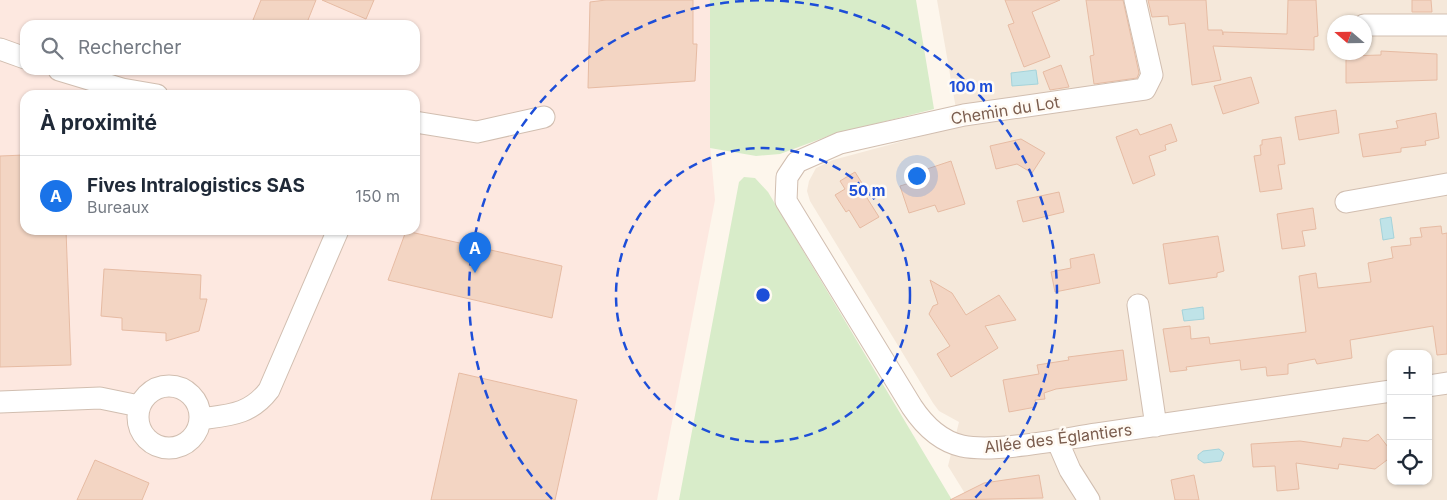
<!DOCTYPE html>
<html lang="fr">
<meta charset="utf-8">
<style>
:root{--surface:#fff;--page:#f6f6f7;--text:#1f2937;--muted:#747a83;--line:#e0e1e3;--accent:#1a73e8}
body{margin:0;font-family:Inter,sans-serif;background:var(--page);color:var(--text)}
.controls{position:absolute;right:15px;bottom:15px;display:grid;overflow:hidden;border-radius:10px;box-shadow:0 1px 4px #0004}
.controls button{width:45px;height:45px;display:grid;place-items:center;padding:0;border:0;border-bottom:1px solid var(--line);background:var(--surface);color:var(--text);font:25px sans-serif}
.compass{position:absolute;left:1327px;top:15px;width:45px;height:45px;border-radius:50%;background:var(--surface);box-shadow:0 1px 4px #0004;rotate:290deg}
.you{position:absolute;left:916px;top:175px;width:18px;height:18px;margin:-12px;border:4px solid #fff;border-radius:50%;background:#1a73e8;box-shadow:0 0 0 8px #1a73e833}
.badge{display:grid;place-items:center;width:32px;height:32px;border-radius:50%;background:var(--accent);color:#fff;font-size:16px;font-weight:700}
.pin{position:absolute;translate:-50% -41px;filter:drop-shadow(0 1px 2px #0008)}
.pin::after{content:'';position:absolute;top:26px;width:18px;height:15px;background:inherit;clip-path:polygon(0 0,100% 0,50% 100%)}
.list{margin:0;padding:0;list-style:none}
h2{display:flex;justify-content:space-between;align-items:center;height:65px;margin:0;padding:0 20px;font-size:21px}
h2 small{font-size:16px;font-weight:400;color:var(--muted)}
.list li{display:grid;grid-template-columns:32px 1fr auto;gap:15px;align-items:center;box-sizing:border-box;height:80px;padding:0 20px;border-top:1px solid var(--line)}
.list b{display:block;font-size:19px;white-space:nowrap}
.list p{margin:0;font-size:16px;white-space:nowrap;color:var(--muted)}
.list em{font-size:16px;font-style:normal;color:var(--muted)}
.icon{flex:none;width:28px;height:28px;fill:none;stroke:currentColor;stroke-width:2;stroke-linecap:round;stroke-linejoin:round}
.map{position:relative;flex:none;width:1447px;height:500px;overflow:hidden}
.search{position:absolute;background:var(--surface);box-shadow:0 1px 4px #0004;left:20px;top:20px;width:400px;height:55px;display:flex;align-items:center;gap:12px;box-sizing:border-box;padding:0 18px;border-radius:15px;color:var(--muted);font-size:19px}
.panel{position:absolute;background:var(--surface);box-shadow:0 1px 4px #0004;left:20px;top:90px;width:400px;height:145px;border-radius:15px}
.map>svg:first-child{display:block}
</style>
<div class="map">
<svg width="1447" height="500" viewBox="0 0 1447 500">
<rect width="100%" height="100%" fill="#fdf6ec"/>
<!-- residential -->
<path fill="#f5e8da" fill-rule="evenodd" d="M937 0H1447V500H969L948 466 959 422 939 411 933 403 810 201 807 191 809 181 816 168 833 160 959 126ZM1334 22H1364V52H1334ZM1391 354H1428V481H1391Z"/>
<!-- commercial -->
<path fill="#fde8e0" fill-rule="evenodd" d="M0 0H710V144L715 200 657 500H0ZM25 25H415V70H25ZM25 95H415V230H25Z"/>
<!-- green -->
<path fill="#d8ecc9" d="M710 0H916L934 109 831 135 780 154 756 156 710 148Z
M744 177 755 178 768 192 952 500H679L739 182Z"/>
<!-- water -->
<path fill="#bfe3e8" stroke="#a5d3da" d="M1036 70 1038 84 1012 86 1011 73Z
M1391 217 1394 238 1383 240 1380 219Z
M1203 307 1204 319 1184 321 1182 310Z
M1219 449 1224 453 1221 461 1204 463 1198 459V455L1203 451Z"/>
<!-- building -->
<path fill="#f3d5c3" stroke="#e6bba3" d="M261 0H316L306 25H251Z
M322 0H374L366 19Z
M606 0H693V44H697L695 81 588 88 590 2Z
M1005 0H1060L1032 12 1050 57 1024 67 1008 25 1014 23Z
M1086 0H1123L1139 73 1137 78 1094 84 1090 56 1094 55Z
M1148 0H1206L1208 30H1222L1223 35V32L1287 34 1288 0H1316L1318 36 1314 37V50L1213 46 1221 80 1192 85 1185 23 1169 25 1168 16 1152 17Z
M1412 0H1431L1432 12H1412Z
M1381 51 1437 54V80L1346 83V56L1381 55Z
M1061 65 1069 87 1050 90 1043 72Z
M1251 77 1259 103 1223 114 1214 86Z
M1336 110 1339 133 1299 140 1295 117Z
M1436 113 1439 138 1425 141 1426 145 1401 148V152L1363 157 1359 134 1398 128 1396 121Z
M1171 124 1177 141 1165 145 1166 150 1149 156 1155 175 1133 184 1116 137 1137 129 1140 135Z
M1281 137 1285 164 1278 165 1282 189 1260 192 1254 156 1261 155 1260 145H1262V140Z
M1021 139 1045 153 1032 173 1017 164 996 169 990 146Z
M25 155V230H66L71 365 0 367V156Z
M951 161 965 204 938 212 935 205 909 213 900 186 926 178 924 170Z
M855 172 865 188 862 190 879 217 860 228 849 210 846 212 835 195 845 189 840 181Z
M1059 192 1064 212 1023 222 1017 201Z
M1313 208 1316 229 1302 231 1305 246 1282 249 1277 214Z
M1441 226 1442 234 1447 233V354L1437 355 1433 326 1350 340 1352 358 1317 364 1315 359 1288 364V374L1267 376 1266 367 1241 370 1240 360 1186 367 1187 370 1170 372 1163 329 1190 326 1191 339 1209 337 1210 344 1306 332 1299 276 1316 273 1318 288 1371 282 1368 263 1393 258 1391 247 1411 245 1410 238 1422 237 1420 228Z
M406 231 562 266 552 318 388 280Z
M1218 236 1224 271 1217 273V277L1169 284 1163 244Z
M1094 254 1100 283 1055 292 1051 272 1071 268 1070 259Z
M104 269 201 275 200 299H207L199 331 166 341V333L122 330V318L101 316Z
M930 280 952 293 966 315 999 295 1016 320 985 326 998 348 951 377 937 354 950 346 929 314 933 306 938 304Z
M1123 350 1127 380 1056 389 1044 393 1045 399 1035 400 1036 407 1009 412 1003 380 1039 374 1037 365 1069 360 1068 357Z
M459 373 577 400 555 500H431Z
M1378 434 1391 451V457L1375 469 1339 464 1338 469 1296 463 1299 489 1277 491 1275 466 1253 467 1251 444 1300 441 1341 447 1343 438 1368 441Z
M95 460 149 483 142 500H77Z
M1039 475 1043 498 950 500 984 483Z
M1194 475 1199 500H1175L1171 480Z"/>
<g fill="none" stroke-linecap="round" stroke-linejoin="round">
<!-- street casing -->
<g stroke="#d1beb0" stroke-width="23">
<path id="street" d="M1135 0 1152 75 1145 89 964 115 840 143 797 162 787 177 786 201 912 407C924 425 940 441 962 446 995 453 1062 439 1097 434 1195 420 1293 406 1391 391
M1364 25H1447
M0 49 25 58
M59 70 122 89 157 95
M415 122 477 132 544 117
M1346 202 1447 184
M1138 305 1156 426
M138 417a31 31 0 1 1 62 0a31 31 0 1 1-62 0Z
M1428 386 1447 383
M0 402 100 398 139 406
M200 419C229 415 250 415 269 390L338 230
M1057 440 1070 470 1089 500"/>
</g>
<!-- street -->
<use href="#street" stroke="#fff" stroke-width="21"/>
</g>
<!-- distance rings -->
<g fill="none" stroke="#1d4ed8" stroke-width="2.5" stroke-dasharray="9 6">
<circle cx="763" cy="295" r="147"/>
<path d="M552 499A294 294 0 1 1 974 499"/>
</g>
<g text-anchor="middle" dominant-baseline="central" stroke-width="5" stroke-linejoin="round" paint-order="stroke">
<!-- street labels -->
<g font-size="16" fill="#7a5c4d" stroke="#fffaf3">
<text transform="translate(1005 110) rotate(-9)">Chemin du Lot</text>
<text transform="translate(1058 438) rotate(-7)">Allée des Églantiers</text>
</g>
</g>
<circle cx="763" cy="295" r="8" fill="#1d4ed8" stroke="#fffaf3" stroke-width="2.5"/>
<g font-size="15" text-anchor="middle" font-weight="bold" fill="#1d4ed8" stroke="#fffaf3" stroke-width="5" stroke-linejoin="round" paint-order="stroke">
<text x="971" y="92">100 m</text>
<text x="867" y="196">50 m</text>
</g>
</svg>
<div class="controls">
<button>+</button>
<button>−</button>
<button><svg class="icon" aria-label="locate" viewBox="0 0 24 24"><circle cx="12" cy="12" r="6"/><path d="M12 2v4M12 18v4M2 12h4M18 12h4"/></svg></button>
</div>
<svg class="compass" viewBox="-18 -18 36 36"><path d="M0-13l5 13h-10z" fill="#e53935"/><path d="M0 13l5-13h-10z" fill="#747a83"/></svg>
<div class="you"></div>
<div class="pin badge" style="left:475px;top:273px">A</div>
<div class="search"><svg class="icon" aria-label="search" viewBox="0 0 24 24"><circle cx="10" cy="10" r="6"/><path d="M15 15l6 6"/></svg>Rechercher</div>
<section class="panel">
<h2>À proximité<small></small></h2>
<ul class="list">
<li><span class="badge">A</span><div><b>Fives Intralogistics SAS</b><p>Bureaux</p></div><em>150 m</em></li>
</ul>
</section>
</div>
